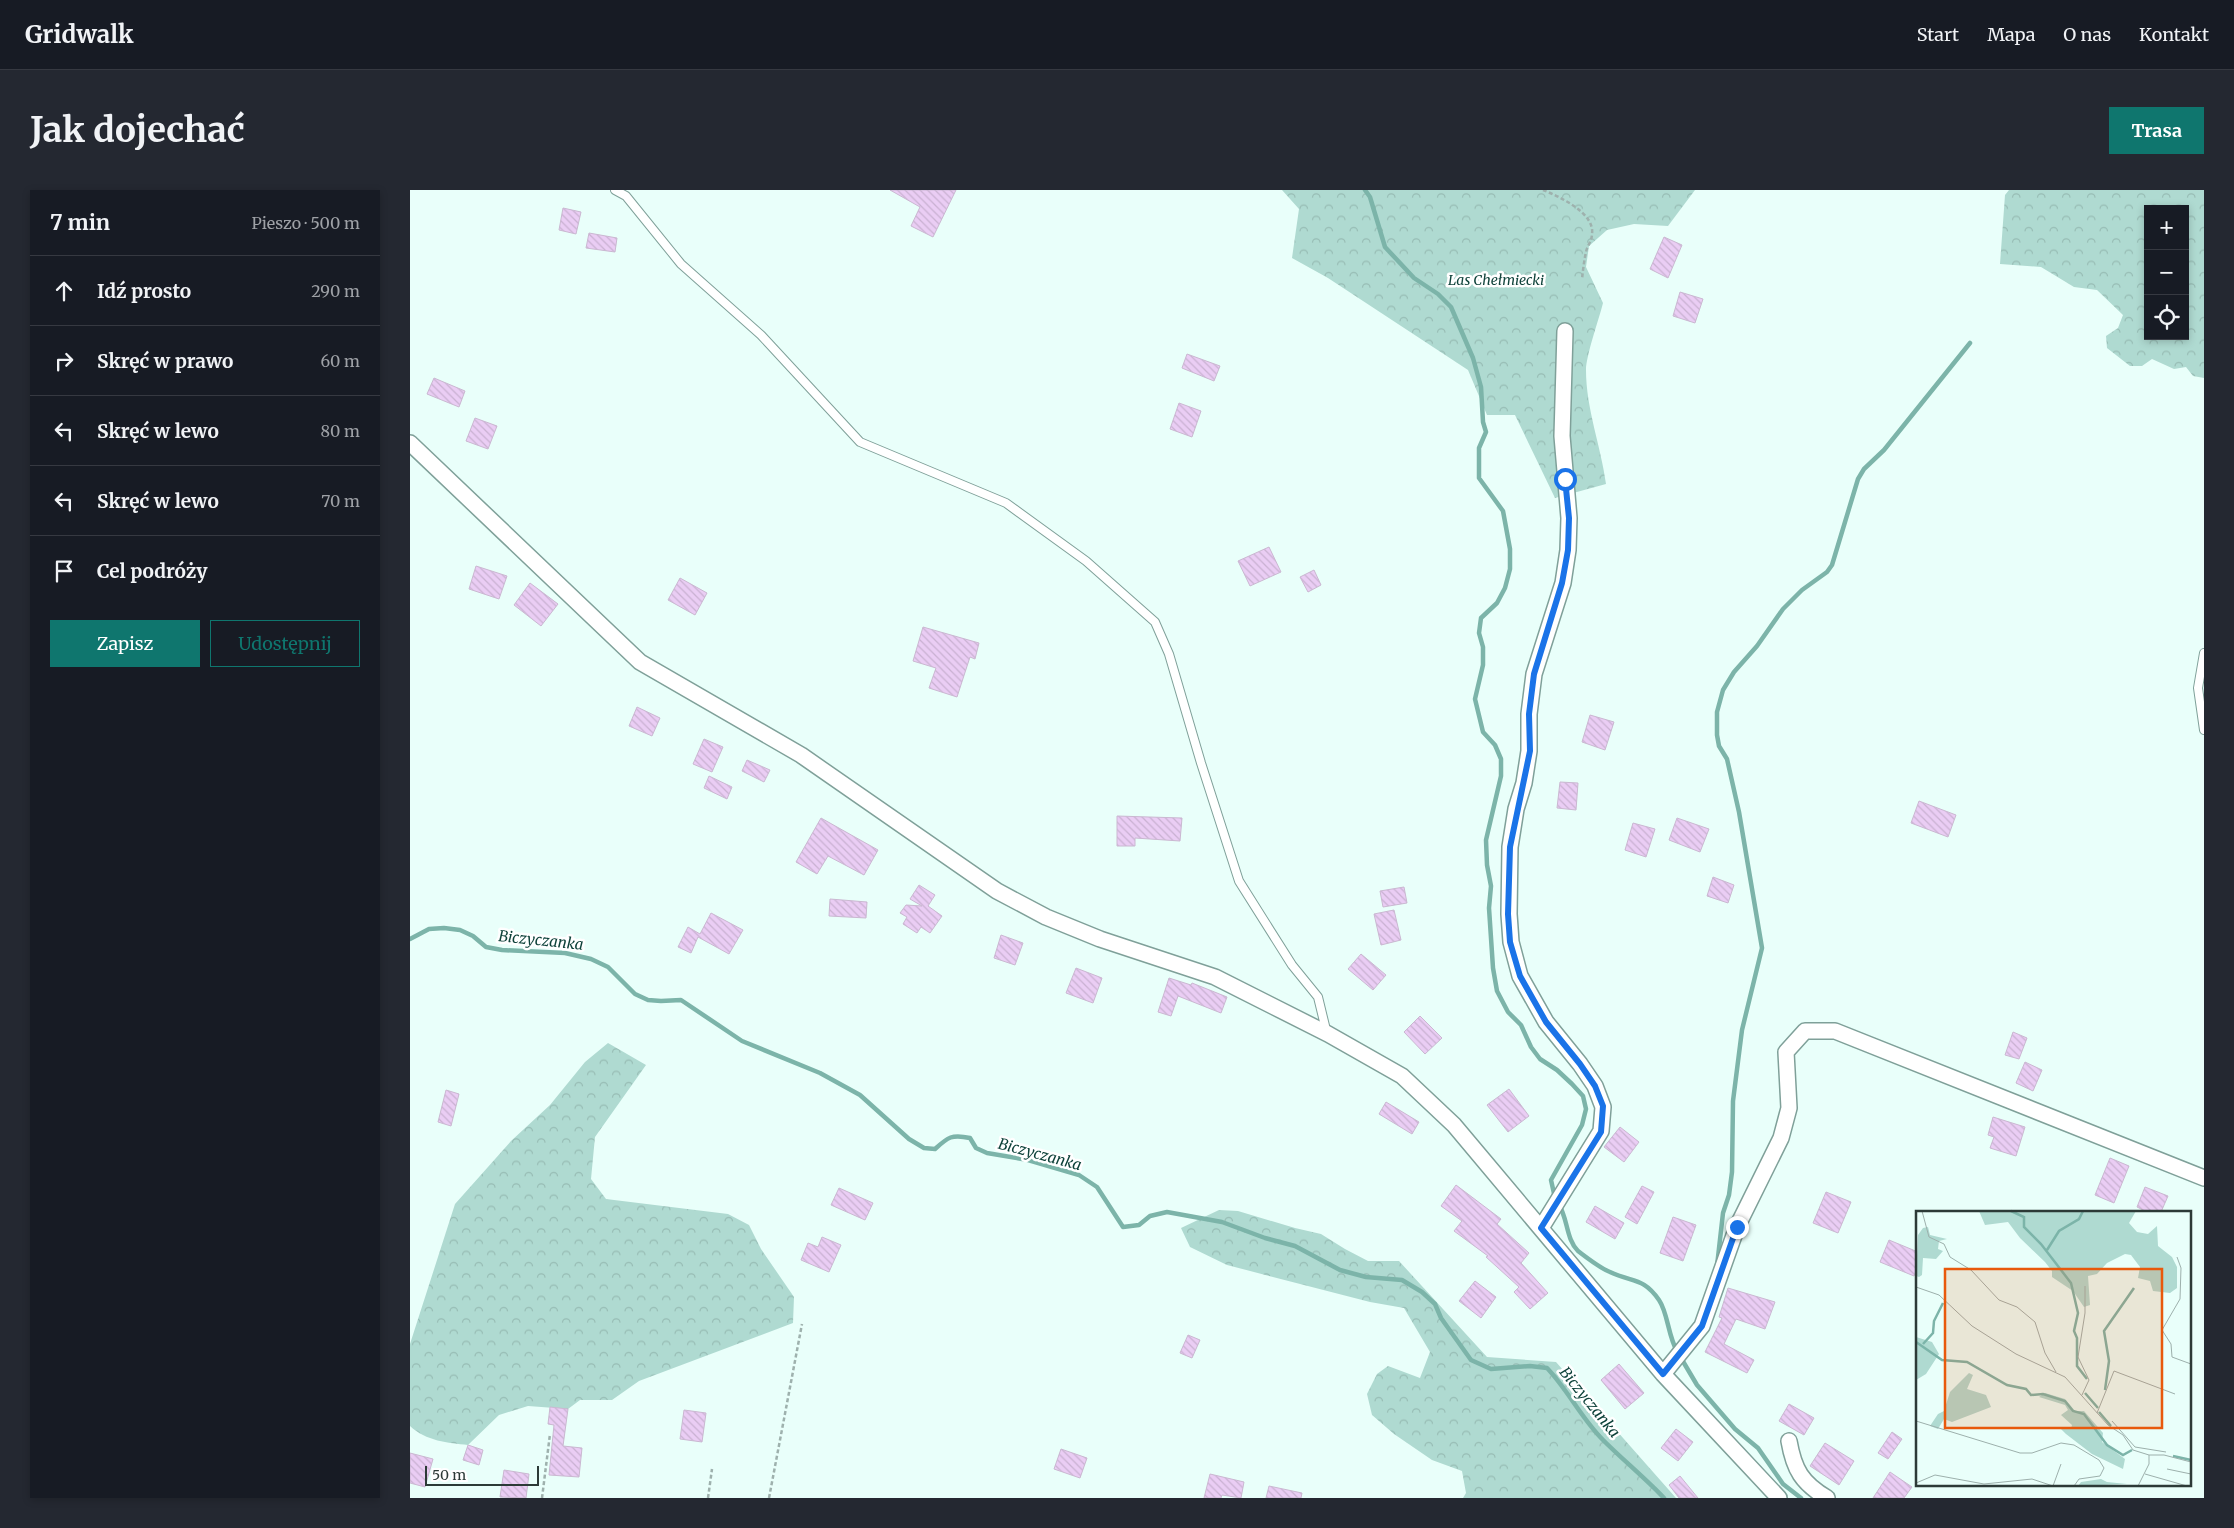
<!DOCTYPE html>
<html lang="pl">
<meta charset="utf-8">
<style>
:root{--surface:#171b24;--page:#242831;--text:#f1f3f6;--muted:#9ea1a6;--line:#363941;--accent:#0f766e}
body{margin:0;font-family:Merriweather,serif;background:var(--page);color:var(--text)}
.controls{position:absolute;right:15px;top:15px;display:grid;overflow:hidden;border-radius:0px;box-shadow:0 2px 8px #0003}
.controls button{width:45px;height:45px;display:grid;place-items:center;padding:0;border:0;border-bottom:1px solid var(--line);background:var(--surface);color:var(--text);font:25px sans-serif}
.scale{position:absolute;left:15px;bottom:12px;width:114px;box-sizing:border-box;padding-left:5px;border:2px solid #2c3a37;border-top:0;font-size:14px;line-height:18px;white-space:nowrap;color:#2c3a37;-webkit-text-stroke:4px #fff;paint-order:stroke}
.stop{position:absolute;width:15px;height:15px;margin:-11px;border:4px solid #1a73e8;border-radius:50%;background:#fff}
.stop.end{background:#1a73e8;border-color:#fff;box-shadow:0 1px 5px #0008}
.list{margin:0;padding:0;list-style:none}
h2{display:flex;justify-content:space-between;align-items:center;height:65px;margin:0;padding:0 20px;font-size:21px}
h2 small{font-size:16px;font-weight:400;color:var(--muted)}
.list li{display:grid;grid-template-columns:32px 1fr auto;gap:15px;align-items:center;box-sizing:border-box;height:70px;padding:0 20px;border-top:1px solid var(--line)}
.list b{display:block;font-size:19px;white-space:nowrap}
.list em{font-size:16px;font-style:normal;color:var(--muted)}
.actions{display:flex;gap:10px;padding:15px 20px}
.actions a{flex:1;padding:11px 0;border:1px solid var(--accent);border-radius:0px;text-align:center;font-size:18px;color:var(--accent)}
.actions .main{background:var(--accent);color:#fff}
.icon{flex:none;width:28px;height:28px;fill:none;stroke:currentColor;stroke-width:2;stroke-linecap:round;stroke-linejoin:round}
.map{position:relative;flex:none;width:1794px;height:1308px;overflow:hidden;border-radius:0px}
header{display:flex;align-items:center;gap:30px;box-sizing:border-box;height:70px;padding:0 25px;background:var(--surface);border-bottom:1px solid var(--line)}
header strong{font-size:24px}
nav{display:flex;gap:28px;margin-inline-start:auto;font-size:18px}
.intro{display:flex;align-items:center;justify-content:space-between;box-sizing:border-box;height:120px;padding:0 30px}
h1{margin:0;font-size:35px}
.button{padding:12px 22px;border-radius:0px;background:var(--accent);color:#fff;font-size:18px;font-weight:700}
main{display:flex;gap:30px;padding:0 30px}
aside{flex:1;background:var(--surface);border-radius:0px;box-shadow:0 2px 8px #0003}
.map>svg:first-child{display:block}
</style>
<header>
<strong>Gridwalk</strong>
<nav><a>Start</a><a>Mapa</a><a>O nas</a><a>Kontakt</a></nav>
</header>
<div class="intro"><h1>Jak dojechać</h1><a class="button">Trasa</a></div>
<main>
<aside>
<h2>7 min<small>Pieszo · 500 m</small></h2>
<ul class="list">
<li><svg class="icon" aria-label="ahead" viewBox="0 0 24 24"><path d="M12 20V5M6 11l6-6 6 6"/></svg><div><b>Idź prosto</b></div><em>290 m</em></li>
<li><svg class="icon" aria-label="right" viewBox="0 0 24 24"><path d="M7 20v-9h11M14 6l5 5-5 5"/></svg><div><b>Skręć w prawo</b></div><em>60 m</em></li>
<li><svg class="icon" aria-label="left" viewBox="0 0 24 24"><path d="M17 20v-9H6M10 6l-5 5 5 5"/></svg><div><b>Skręć w lewo</b></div><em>80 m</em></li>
<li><svg class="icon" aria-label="left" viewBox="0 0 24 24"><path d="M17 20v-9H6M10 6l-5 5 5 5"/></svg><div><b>Skręć w lewo</b></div><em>70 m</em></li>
<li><svg class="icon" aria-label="arrive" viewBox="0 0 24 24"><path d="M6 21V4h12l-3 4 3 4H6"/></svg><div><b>Cel podróży</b></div></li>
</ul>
<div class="actions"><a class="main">Zapisz</a><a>Udostępnij</a></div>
</aside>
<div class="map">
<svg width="1794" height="1308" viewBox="0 0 1794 1308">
<defs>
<pattern id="forest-crowns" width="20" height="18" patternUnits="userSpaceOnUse" patternTransform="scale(1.25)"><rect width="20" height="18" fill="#afdad1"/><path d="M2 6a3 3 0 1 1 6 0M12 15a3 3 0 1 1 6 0" fill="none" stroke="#97bcb4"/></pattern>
<pattern id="building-back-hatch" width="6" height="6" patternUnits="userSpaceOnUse" patternTransform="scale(1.25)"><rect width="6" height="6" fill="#eacdf4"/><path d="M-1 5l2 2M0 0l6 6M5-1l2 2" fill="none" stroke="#c9b1d2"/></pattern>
</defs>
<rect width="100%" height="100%" fill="#e9fffa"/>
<!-- forest -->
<path fill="url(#forest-crowns)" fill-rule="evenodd" d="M872 0H1285L1258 36 1224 34 1197 40 1179 56 1176 77 1193 113C1189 129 1176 166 1176 180 1176 219 1191 256 1196 294L1145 308 1105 225H1077L1058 180 918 88 882 68 889 19Z
M1599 0H1794V188L1783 186 1776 177 1764 179 1742 169 1732 176H1720L1697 158 1696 146 1708 138 1713 125 1687 100 1664 97 1631 77 1590 74 1595 5ZM1738 19H1775V146H1738Z
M198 853 236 875 185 947 181 989 196 1009 318 1024 339 1035 351 1059 384 1107 383 1133 229 1191 202 1210H170L158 1219 118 1216 89 1225 58 1255C38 1253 16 1251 0 1236V1154L45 1014 101 951 140 915 175 872Z
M809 1020 828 1021 885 1038 911 1044 935 1059 958 1071H989L1077 1167 1146 1172 1266 1308H1053L1056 1303 1052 1281 1022 1270 984 1244 962 1225 957 1204 967 1184 978 1176 1010 1188 1020 1162 994 1118 960 1112 817 1075 780 1057 771 1038Z"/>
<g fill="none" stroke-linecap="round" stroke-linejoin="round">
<!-- stream -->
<path stroke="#7cb4a9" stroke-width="4.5" d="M955 0 960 7 975 57 1004 88 1028 104 1041 117 1063 168 1071 197 1073 232 1076 242 1069 258V288L1093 321 1100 359V379L1095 398 1087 413 1071 428 1069 443 1073 457V475L1065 509 1073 542 1085 555 1091 569V586L1076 650 1077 675 1081 696 1079 718 1083 778 1087 801 1098 822 1111 835 1121 857 1130 869 1147 880 1162 894 1173 906 1176 919 1172 935 1141 990 1145 1008
M0 749 19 739 34 738 50 740 63 746 76 757 92 760 155 763 181 769 198 777 225 804 238 810 251 811 271 810 332 851 410 883 450 905 499 949 514 958 525 959C538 947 542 944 560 948L566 958 577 963 618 970 669 985 687 997 713 1037 729 1035 740 1026 757 1022 812 1032 855 1048 885 1056 930 1080 956 1087 992 1090 1012 1102 1025 1114 1031 1128 1061 1170 1081 1179 1120 1176 1137 1178C1158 1200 1171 1228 1193 1250 1213 1270 1235 1288 1254 1308
M1149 1015C1158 1029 1156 1049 1168 1061 1177 1068 1190 1078 1200 1082 1223 1093 1233 1087 1249 1110 1258 1123 1258 1146 1267 1161
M1307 1076 1313 1023 1319 1005 1322 982 1323 911 1332 840 1352 758 1329 622 1317 569 1309 556 1307 545V522L1313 500 1324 482 1347 456 1373 419 1392 400 1417 382 1422 375 1448 289 1454 279 1474 260 1560 153
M1271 1168 1287 1195 1325 1239 1348 1258 1373 1294 1391 1308"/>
</g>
<!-- building -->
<path fill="url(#building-back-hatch)" stroke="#cab8d1" d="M480 0H546L523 47 501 36 510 17Z
M153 18 171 22 166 44 149 40Z
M179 43 207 48 205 62 176 58Z
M1254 47 1272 55 1258 88 1240 79Z
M1270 102 1293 109 1285 133 1263 126Z
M777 164 810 176 804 191 772 178Z
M24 188 55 201 49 217 17 204Z
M769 213 791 221 782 247 760 239Z
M65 228 87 236 78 259 56 251Z
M859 357 871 382 840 396 828 371Z
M66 376 97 386 89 409 59 399Z
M904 380 911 395 898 402 890 387Z
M270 388 297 403 285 425 258 410Z
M120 393 148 414 131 436 104 415Z
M513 437 569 453 565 469 560 467 547 507 519 498 526 478 503 471Z
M227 517 250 528 242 546 219 536Z
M1180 525 1204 532 1195 560 1172 552Z
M294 549 313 557 302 582 283 574Z
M337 570 360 580 354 592 332 581Z
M299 586 322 597 317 609 294 598Z
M1150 592 1168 593 1166 620 1147 618Z
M1509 611 1546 625 1538 647 1501 633Z
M707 626 772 628 770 651 725 648V656H707Z
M411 628 468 660 454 685 418 666 407 684 386 672Z
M1267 628 1299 639 1290 662 1259 650Z
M1223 633 1245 639 1236 667 1215 660Z
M1303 687 1324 695 1318 713 1297 706Z
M509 695 525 705 518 716 532 726 520 743 511 737 507 743 493 734 497 727 490 723 496 715 512 716 500 709Z
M994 697 997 713 973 717 970 701Z
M420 709 457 712 456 728 419 726Z
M984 720 991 750 971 755 964 724Z
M301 723 333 740 319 764 288 747 281 763 268 757 278 737 290 744Z
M591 745 613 753 605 775 584 768Z
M951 764 976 785 963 800 938 779Z
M666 778 692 788 683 813 656 803Z
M759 788 781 795 782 793 817 807 811 823 768 806 761 826 748 822Z
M1010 826 1032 848 1015 864 994 842Z
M1603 842 1617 848 1609 869 1595 865Z
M1615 872 1632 880 1623 901 1606 893Z
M1099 899 1119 926 1098 942 1077 915Z
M36 900 49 904 41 936 28 932Z
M976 912 1009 932 1002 944 969 924Z
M1583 927 1615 937 1606 966 1580 958 1584 947 1578 945Z
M1210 937 1229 952 1214 972 1194 957Z
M1700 968 1719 976 1704 1013 1685 1005Z
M1046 995 1091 1029 1087 1034 1119 1063 1111 1073 1138 1103 1120 1119 1104 1102 1109 1097 1076 1067 1078 1066 1044 1041 1052 1031 1031 1016Z
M1232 996 1244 1002 1227 1034 1215 1027Z
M1735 997 1758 1006 1751 1022H1737L1727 1017Z
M429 998 463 1013 455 1030 421 1015Z
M1416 1002 1441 1012 1428 1043 1403 1033Z
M1185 1016 1214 1033 1205 1049 1176 1032Z
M1263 1027 1286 1035 1273 1071 1250 1063Z
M412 1047 431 1055 419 1082 391 1070 398 1053 408 1057Z
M1479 1050 1508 1062V1076L1504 1086 1470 1072Z
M1065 1091 1086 1107 1071 1128 1049 1111Z
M1318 1098 1365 1112 1355 1139 1326 1129 1314 1154 1344 1170 1337 1183 1295 1162 1312 1128 1309 1127Z
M778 1145 790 1150 782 1168 770 1163Z
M1209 1174 1234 1203 1215 1219 1191 1190Z
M1379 1214 1404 1228 1394 1245 1369 1231Z
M140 1217 158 1219 153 1256 172 1258 169 1287 139 1285 144 1235 138 1234Z
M274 1220 296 1223 292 1252 270 1249Z
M1266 1239 1283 1252 1268 1271 1251 1258Z
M1482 1242 1492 1249 1478 1269 1468 1263Z
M1415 1253 1444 1271 1429 1295 1400 1276Z
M58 1255 73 1260 69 1275 53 1270Z
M651 1259 677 1268 670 1288 644 1279Z
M0 1263 23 1269 15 1297 0 1293Z
M94 1280 119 1284 116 1308 90 1307Z
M1480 1282 1502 1297 1494 1308H1463Z
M800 1284 834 1292 831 1308 812 1305 811 1308H794Z
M1270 1286 1288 1308H1269L1259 1295Z
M859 1296 892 1303 891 1308H856Z"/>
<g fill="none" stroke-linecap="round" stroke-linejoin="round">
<!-- service casing -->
<g stroke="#7fa099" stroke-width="10">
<path id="service" d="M205 0 216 6 271 74 351 145 450 252 596 313 676 371 745 432 759 464 791 573 829 691 882 775 908 807 917 844
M1794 463 1788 498 1794 540"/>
</g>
<!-- minor casing -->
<g stroke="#7fa099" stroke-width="18">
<path id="minor" d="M0 253 230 472 391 565 587 701 636 727 690 749 805 787 918 844 992 886 1044 935 1253 1184 1369 1308
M1131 1038 1191 941 1193 917 1185 896 1170 874 1136 832 1110 786 1101 752 1099 724 1100 657 1106 619 1114 593 1119 561V524L1124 484 1153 393 1158 360 1159 328 1152 246 1155 141
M1253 1184 1292 1136 1327 1037 1371 948 1379 918 1376 862 1395 841H1425L1794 988
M1379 1251C1384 1280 1392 1293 1417 1308"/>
</g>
<!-- path -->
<path stroke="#9eb1ad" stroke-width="2.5" stroke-dasharray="4 2.5" stroke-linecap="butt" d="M1133 0C1150 7 1185 23 1182 44 1182 51 1177 56 1176 62 1174 71 1173 80 1172 89
M132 1308 140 1244
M298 1308 302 1279
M359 1308 392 1134"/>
<!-- service -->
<use href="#service" stroke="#fff" stroke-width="8"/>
<!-- minor -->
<use href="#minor" stroke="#fff" stroke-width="15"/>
</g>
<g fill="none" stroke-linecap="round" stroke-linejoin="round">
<!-- route -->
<path stroke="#1a73e8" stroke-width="6" d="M1155 289 1159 328 1158 360 1152 393 1124 484 1119 524 1120 561 1100 657 1098 724 1100 752 1110 786 1136 832 1170 874 1185 896 1193 916 1191 942 1131 1038 1253 1184 1292 1136 1327 1037"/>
</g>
<g text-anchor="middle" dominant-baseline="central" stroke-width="5" stroke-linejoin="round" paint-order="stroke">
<!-- park labels -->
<g font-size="14" font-style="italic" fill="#11443c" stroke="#fff">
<text x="1086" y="90">Las Chełmiecki</text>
</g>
<!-- water labels -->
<g font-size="15" font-style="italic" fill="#0d4139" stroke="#fff">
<text transform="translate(131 750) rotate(6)">Biczyczanka</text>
<text transform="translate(630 964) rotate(15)">Biczyczanka</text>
<text transform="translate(1180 1212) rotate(51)">Biczyczanka</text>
</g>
</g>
<!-- overview -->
<g transform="translate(1506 1021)">
<rect width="275" height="275" fill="#e9fffa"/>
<path d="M63 0H220L213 12 221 21 232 23 241 15 242 35 256 46 261 56V77L254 82 237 80 234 70 222 67 224 56 215 44 209 43 191 52 181 63 172 65 174 94 168 96 157 80 136 66V60L129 51 104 27 92 11 69 14ZM12 16 14 24 31 28 23 30 22 38 27 40 20 48 7 47 6 64 3 66 0 65 2 24 7 17ZM0 126 16 131 23 143 10 163 0 169ZM53 162 57 164 51 178 70 184 75 196 36 211 28 208 22 218 14 215 22 203 28 200 34 181ZM129 182 149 188 159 200H168L187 222 186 231 209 248 207 258 176 243 150 223 144 217 155 218 156 214 145 204 152 199 149 194 123 186ZM185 268 191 271 211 273 162 275 165 271Z" fill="#afdad1"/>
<path fill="none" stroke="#7cb4a9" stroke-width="2.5" d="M95 0 108 6V16L125 33 155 72 162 102 158 120 161 127V155L171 168M131 39 143 20 163 8 167 0M0 131 26 149 51 151 91 174 110 178 115 184 127 183 149 190 157 200 168 203 191 234 207 244 216 239M7 133 17 122 18 110 27 92M189 179 193 150 188 120 218 77M169 182 182 197M183 201 195 215M257 245 275 249"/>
<path fill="none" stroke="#9db0ac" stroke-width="1" d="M6 0 13 26 28 33 34 46 55 59 83 89 101 96 119 111 129 142 140 161M261 46 265 57 264 88 246 119 255 133 256 146 275 153M0 76 23 84 56 115 100 143 149 166 192 214 207 224 217 239 233 244V253L222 275M166 184 173 169 162 146 169 102V75M181 202 198 160 259 183M0 210 104 242H116L145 232 158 234 183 249 188 257 184 265 163 268 158 275M196 210 219 236 250 241M233 244H248L275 251M251 258 275 263M229 263 271 275M0 272 19 264 68 273 116 268 137 275M137 275 145 253"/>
<path fill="#e8590c" fill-opacity="0.15" stroke="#e8590c" stroke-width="2.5" d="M29 58H246V217H29Z"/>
<rect width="275" height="275" fill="none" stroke="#2c3a37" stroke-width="2.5"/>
</g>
</svg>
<div class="controls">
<button>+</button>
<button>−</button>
<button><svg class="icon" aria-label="locate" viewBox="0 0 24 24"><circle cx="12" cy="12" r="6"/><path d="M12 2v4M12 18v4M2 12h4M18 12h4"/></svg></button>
</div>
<div class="scale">50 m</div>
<div class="stop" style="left:1155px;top:289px"></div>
<div class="stop end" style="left:1327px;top:1037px"></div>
</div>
</main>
